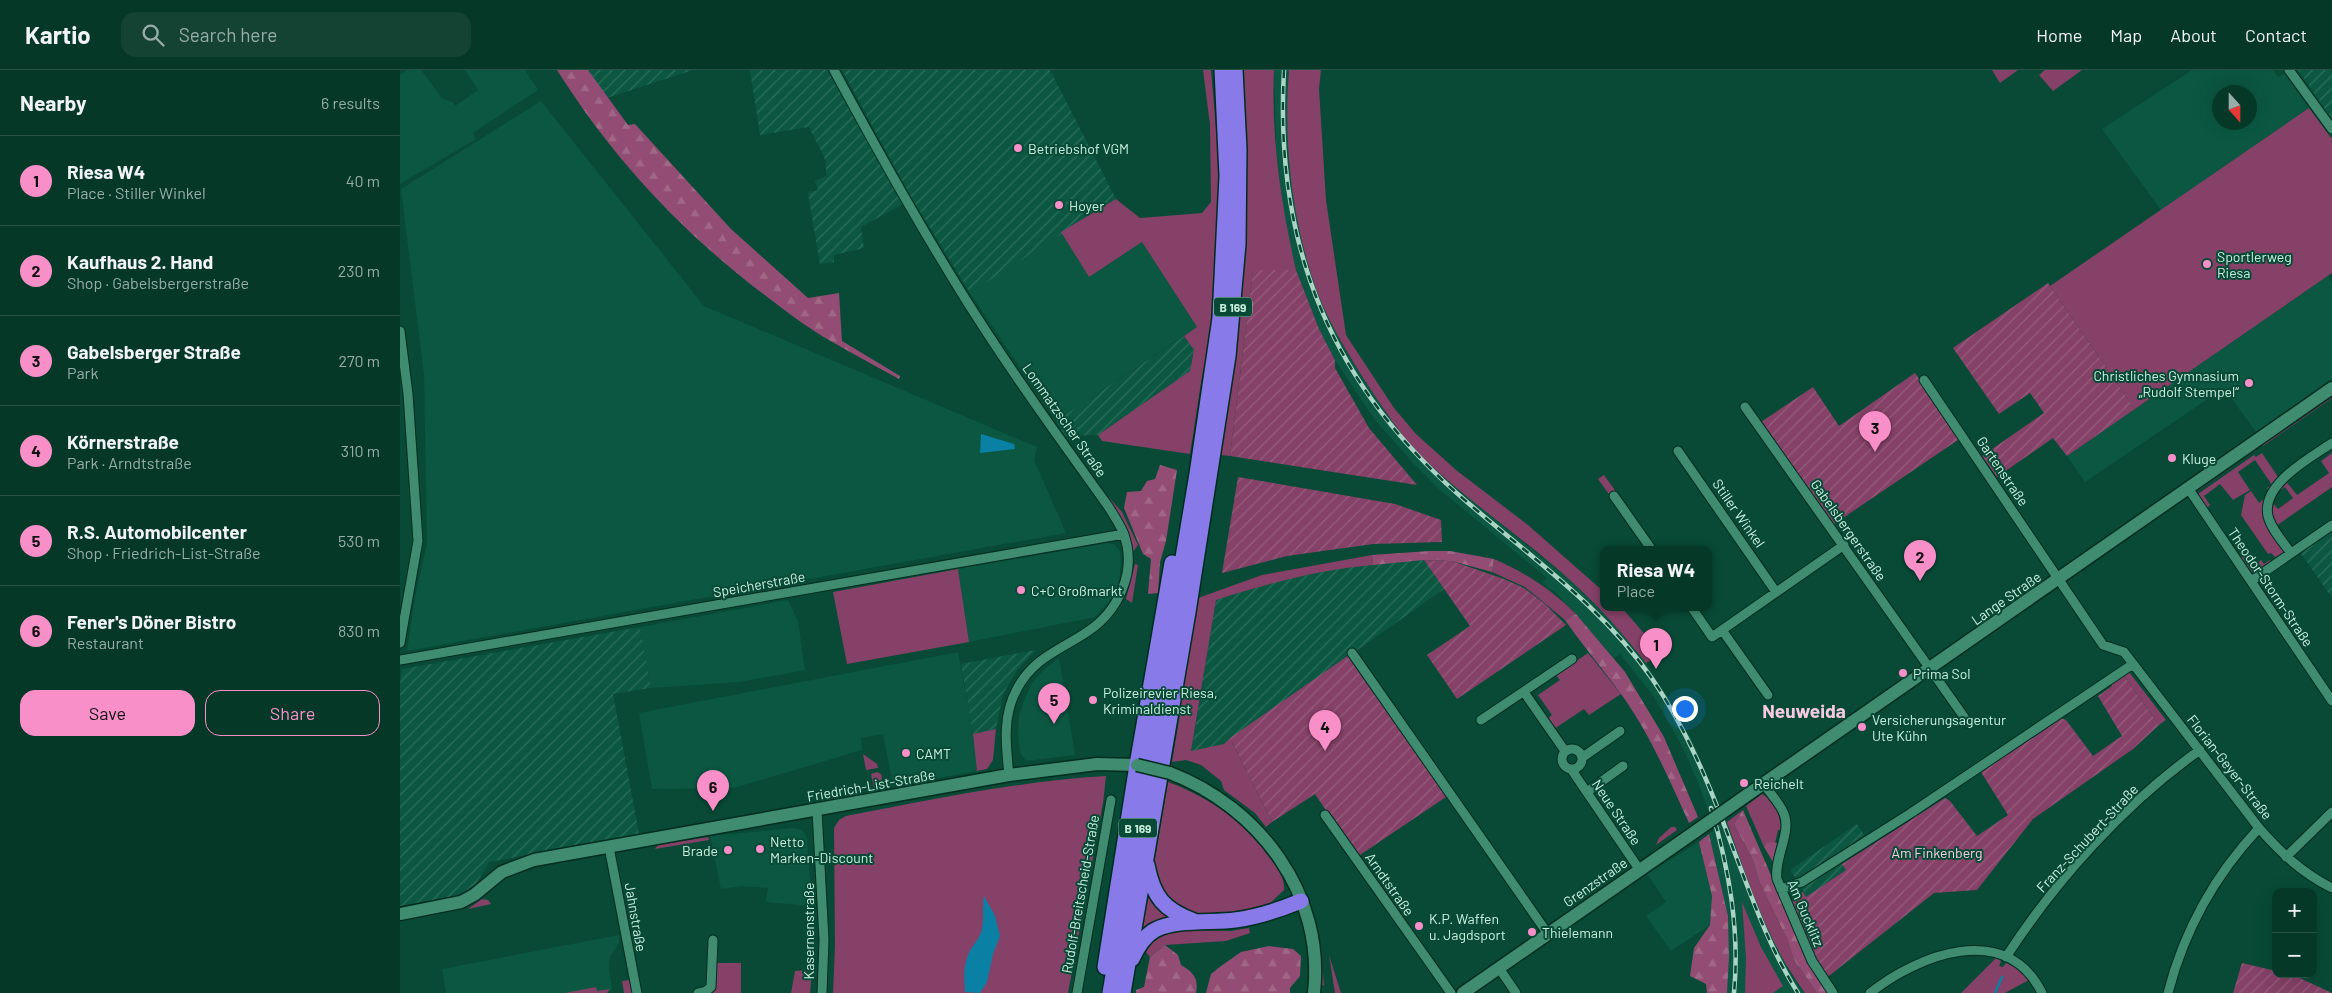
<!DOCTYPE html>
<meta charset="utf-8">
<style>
:root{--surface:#063828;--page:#144334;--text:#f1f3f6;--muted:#98aca8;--line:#275245;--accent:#f98fc9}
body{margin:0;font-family:Barlow,sans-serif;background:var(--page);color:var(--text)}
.controls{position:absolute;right:15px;bottom:15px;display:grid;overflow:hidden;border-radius:10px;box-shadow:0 5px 20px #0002}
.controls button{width:45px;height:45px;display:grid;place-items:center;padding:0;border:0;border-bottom:1px solid var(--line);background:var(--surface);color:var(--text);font:25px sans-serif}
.compass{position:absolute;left:1812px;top:15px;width:45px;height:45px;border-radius:50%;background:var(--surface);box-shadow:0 5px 20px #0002;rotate:159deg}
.you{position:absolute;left:1284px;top:638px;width:18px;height:18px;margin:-12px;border:4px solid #fff;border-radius:50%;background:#1a73e8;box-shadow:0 0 0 8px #1a73e833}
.badge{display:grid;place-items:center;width:32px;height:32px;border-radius:50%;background:var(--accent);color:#111;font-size:16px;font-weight:700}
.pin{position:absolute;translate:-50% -41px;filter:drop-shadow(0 1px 2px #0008)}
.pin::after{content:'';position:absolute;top:26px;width:18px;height:15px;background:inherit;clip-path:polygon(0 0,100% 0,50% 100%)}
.popup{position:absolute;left:1200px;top:476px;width:112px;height:65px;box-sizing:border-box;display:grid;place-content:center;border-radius:10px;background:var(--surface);filter:drop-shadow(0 1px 4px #0005);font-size:16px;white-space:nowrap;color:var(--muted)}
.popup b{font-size:19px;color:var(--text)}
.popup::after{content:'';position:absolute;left:50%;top:100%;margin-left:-10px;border:10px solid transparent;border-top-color:var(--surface)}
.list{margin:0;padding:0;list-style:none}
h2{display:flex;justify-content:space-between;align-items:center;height:65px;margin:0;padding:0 20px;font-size:21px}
h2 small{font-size:16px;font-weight:400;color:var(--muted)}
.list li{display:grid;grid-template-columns:32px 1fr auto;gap:15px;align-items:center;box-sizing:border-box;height:90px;padding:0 20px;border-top:1px solid var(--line)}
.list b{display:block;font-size:19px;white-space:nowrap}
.list p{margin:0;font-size:16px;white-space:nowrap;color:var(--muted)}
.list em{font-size:16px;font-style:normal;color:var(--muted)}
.actions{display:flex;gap:10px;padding:15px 20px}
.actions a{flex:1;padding:11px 0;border:1px solid var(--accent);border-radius:15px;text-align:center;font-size:18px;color:var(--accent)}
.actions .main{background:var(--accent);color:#111}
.icon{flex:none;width:28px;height:28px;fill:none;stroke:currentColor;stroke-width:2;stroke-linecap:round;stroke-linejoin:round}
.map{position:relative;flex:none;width:1932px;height:923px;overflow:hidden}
header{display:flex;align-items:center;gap:30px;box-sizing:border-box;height:70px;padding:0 25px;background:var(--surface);border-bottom:1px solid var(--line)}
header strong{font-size:24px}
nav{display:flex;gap:28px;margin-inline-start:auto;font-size:18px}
.search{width:350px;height:45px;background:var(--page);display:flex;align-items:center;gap:12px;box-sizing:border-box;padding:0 18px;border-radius:15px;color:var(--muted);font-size:19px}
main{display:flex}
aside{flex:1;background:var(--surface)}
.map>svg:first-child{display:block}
</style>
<header>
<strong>Kartio</strong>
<div class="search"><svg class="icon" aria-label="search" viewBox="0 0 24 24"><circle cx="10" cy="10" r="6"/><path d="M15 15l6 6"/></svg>Search here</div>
<nav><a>Home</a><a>Map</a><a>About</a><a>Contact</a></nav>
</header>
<main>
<aside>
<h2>Nearby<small>6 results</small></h2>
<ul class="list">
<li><span class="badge">1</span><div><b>Riesa W4</b><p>Place · Stiller Winkel</p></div><em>40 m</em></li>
<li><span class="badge">2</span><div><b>Kaufhaus 2. Hand</b><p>Shop · Gabelsbergerstraße</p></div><em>230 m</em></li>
<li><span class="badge">3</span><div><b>Gabelsberger Straße</b><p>Park</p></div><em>270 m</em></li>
<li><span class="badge">4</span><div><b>Körnerstraße</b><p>Park · Arndtstraße</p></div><em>310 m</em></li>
<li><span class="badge">5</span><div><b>R.S. Automobilcenter</b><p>Shop · Friedrich-List-Straße</p></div><em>530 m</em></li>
<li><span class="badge">6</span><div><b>Fener's Döner Bistro</b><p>Restaurant</p></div><em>830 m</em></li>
</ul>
<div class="actions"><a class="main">Save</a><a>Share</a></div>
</aside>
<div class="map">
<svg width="1932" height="923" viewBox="0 0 1932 923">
<defs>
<pattern id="industrial-furrows" width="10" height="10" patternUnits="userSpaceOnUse" patternTransform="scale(1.25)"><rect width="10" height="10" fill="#0b5741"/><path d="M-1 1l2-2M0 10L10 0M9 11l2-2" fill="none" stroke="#2d6f5c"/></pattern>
<pattern id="forest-firs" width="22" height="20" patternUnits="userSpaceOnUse" patternTransform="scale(1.25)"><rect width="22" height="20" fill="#934d74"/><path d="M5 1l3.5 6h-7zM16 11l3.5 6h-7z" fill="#a16787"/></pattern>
<pattern id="garden-furrows" width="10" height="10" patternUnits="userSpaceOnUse" patternTransform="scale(1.25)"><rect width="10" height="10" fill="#854167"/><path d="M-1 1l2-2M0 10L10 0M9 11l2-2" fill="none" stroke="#955d7c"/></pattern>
</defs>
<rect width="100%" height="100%" fill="#084a36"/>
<!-- built -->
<path fill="#0b5741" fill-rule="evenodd" d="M7 0H21L43 29 53 32 55 36 78 20 65 0H125L138 20 73 63 76 69 0 114V5Z
M874 0H889L888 78 891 106 896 140 909 197 919 224 947 283 986 343 1020 385 1047 410 1171 511 1209 548 1246 593 1293 672 1327 752 1359 840 1393 908 1405 923H1327L1329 887 1328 846 1309 764 1315 760 1298 712 1282 676 1254 627 1220 584 1214 588 1176 544 1157 524 1142 513 1147 508 1039 419 1013 393 975 350 935 290 919 259 896 200 883 141 876 79Z
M1792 0H1873L1878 7 1884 3 1909 38 1761 140 1702 59ZM1820 22H1850V52H1820Z
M141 31 304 236 637 377 634 390 666 463 7 581 15 527 27 474 24 305 1 119Z
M716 129 662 162 689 207 742 172 797 257 656 351 570 223 642 175 603 141Z
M1928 206 1932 212V309L1856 362 1824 318 1685 412 1667 386Z
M708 473 714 474 720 481 721 495 719 511 712 528 695 547 569 572 558 499Z
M388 530 398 551 405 600 340 612 251 618 240 557Z
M558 582 573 664 577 701 493 716 483 664 461 668 462 680 334 718 252 719 239 643Z
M659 588 675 685 626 691 620 682 618 663 619 645 625 628 632 613 646 598Z
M392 758 402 760 407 768 412 836 366 832 368 818 342 816 321 819 310 766Z
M1299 772 1312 826 1310 855 1271 881 1246 846 1266 832 1247 804Z
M219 865V873L210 886 209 899 212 919 207 923H46L42 899Z"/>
<!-- industrial -->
<path fill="url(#industrial-furrows)" d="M188 0H293L207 28Z
M350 0H427L503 134 461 157 464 178 434 185V192L420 194 408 123 418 120 415 111 426 106V91L409 57 360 65Z
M442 0H650L716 129 570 223 510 125Z
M1898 0H1932V49Z
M784 266 794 280 790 301 698 365 665 366 656 351Z
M1932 460V528L1900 482Z
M1024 490 1044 519 824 674 791 682 816 530 879 510 947 497Z
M240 557 251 618 213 624 239 764 89 792 76 814 62 823 46 828 0 836V613L2 599Z
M636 580 618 599 603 624 596 659 573 664 561 594Z
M1457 754 1464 765 1397 811 1390 800Z
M1440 791 1446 800 1406 827 1401 816Z"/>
<!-- grass -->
<path fill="#854167" d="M803 0H811L816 59 819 64V170L809 291 803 300 790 384 702 371 698 365 790 301 794 280 784 266 797 257 742 172 689 207 661 162 716 129 740 148 802 143 811 132 810 55Z
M842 0H874C871 68 881 134 896 200H853L830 386 821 385 844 200 845 27Z
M889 0H921L919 19 926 130 946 265 994 338 1016 364 1056 400 1128 455 1203 521 1204 538H1222L1262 584 1246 593C1223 564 1200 537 1172 512 1124 468 1068 432 1021 386 1001 366 985 341 969 317 950 287 931 257 918 224 892 154 883 74 889 0Z
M1592 0H1618L1600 13Z
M1645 0H1682L1653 21 1639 5Z
M1909 38 1932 69V203L1735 339 1650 216Z
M1932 324V328L1863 376 1861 373Z
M1862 383 1878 407 1870 421 1867 418 1872 415 1855 390 1838 402 1850 420 1833 430 1820 414 1804 426 1810 435 1807 438 1798 424 1854 385 1856 387Z
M1932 383V417L1876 456C1870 449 1869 441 1872 432L1878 439 1893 428 1885 417 1881 420 1878 419 1885 410 1897 425 1929 403 1921 391Z
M1845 384 1847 386 1796 422 1795 420Z
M1204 405 1217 423 1211 427 1198 409Z
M702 420 722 442 738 475 732 483 728 461Z
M1851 421 1859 433 1865 428 1867 432 1884 479 1883 484 1875 487 1871 483 1868 484 1841 445 1845 425Z
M972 485 973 495C918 500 869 513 816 530L791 681 824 674 830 668 872 752 866 757 855 743 824 720 821 711 801 695 786 690 772 692 780 644V623L798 528 862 505Z
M1844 485 1852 497 1861 490 1864 494 1870 490 1872 493 1858 501 1851 502 1841 487Z
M1094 489C1126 503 1151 519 1176 544L1165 550 1125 517 1092 502Z
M735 494 738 495 732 533 726 529Z
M558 499 569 572 447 594 433 522Z
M1188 583 1221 624 1189 645 1184 639 1154 659 1147 649 1152 645 1138 625 1160 610 1156 605Z
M1729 602 1766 650 1759 655 1723 604Z
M596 659 593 690 587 699 577 701 573 664Z
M463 684 477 694 478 698 466 700Z
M477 702 481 704 484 718 474 719 471 704Z
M706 706 703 733 668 923H433L435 876 434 758 439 750 446 746C532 730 618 711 706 706Z
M768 712C810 728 845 751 871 789 877 798 885 808 884 820L868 835 846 843 797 845 761 827 754 794Z
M1362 724C1376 731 1380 746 1381 760H1378L1375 773H1366L1364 777 1346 736Z
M1343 740 1334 754 1353 790 1359 811 1387 869 1394 890 1417 923H1405C1367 872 1348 811 1327 752Z
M1271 757H1275L1277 760 1256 775 1259 768Z
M308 767 309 770 255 779 258 775Z
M746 813 780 849 736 875Z
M82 829 88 830 91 834 68 839Z
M1342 832 1361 877 1383 916 1373 923H1345L1346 888Z
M915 855 921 876 924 916 920 913Z
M849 858 850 863 826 871 765 875 750 887 744 880 755 865 779 860 831 861Z
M929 885 941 923H935Z
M1596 888 1601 891 1599 896 1603 897 1606 893C1616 897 1622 902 1629 910L1605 923H1561Z
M316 893H341V923H313Z
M412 900 410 923H391L395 901Z
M229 910 233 923H224L222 911Z
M196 917 197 921 210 919 207 923H165Z"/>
<!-- forest -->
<path fill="url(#forest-firs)" d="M157 0H188L228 55 235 54 331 159 408 228 439 223 442 271 500 306 499 309C478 297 456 286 436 274 408 259 383 239 358 220 277 157 212 87 157 0Z
M760 395 777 400 766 471 760 492 758 523 748 524 751 489 743 484 724 438 727 422 741 421 747 411 755 409Z
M1029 481H1050L1094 489 1092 502 1052 491 1024 490 973 495 972 485Z
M1176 544 1225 602 1264 667 1298 747 1289 753C1269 709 1250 664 1221 624 1203 599 1183 576 1165 550Z
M1343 740 1405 885 1428 923H1417L1394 890 1387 869 1359 811 1353 790 1334 754Z
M1309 764 1328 846 1329 887 1327 923H1307L1306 914 1290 906 1294 878 1310 855 1312 826 1299 772Z
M1373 772 1377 773 1373 792 1364 777 1366 773Z
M765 875 778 885 781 895C793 902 799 908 796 923H736V920L744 917 750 887Z
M869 876 893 879 901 886 900 906 890 918V923H806L811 904 821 896 841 882Z"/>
<!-- garden -->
<path fill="url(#garden-furrows)" d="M853 200H896L919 259 935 290V298L969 358 1017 415 830 386Z
M1648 213 1735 339 1667 386 1653 368 1597 407 1582 386 1644 343 1630 323 1599 344 1553 278Z
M1515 303 1561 368 1434 454 1361 352 1413 317 1439 356Z
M838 407 995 434 1041 450 1042 472 973 474 887 486 822 503Z
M1024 490 1052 491 1104 509 1124 518 1145 534 1166 555 1057 629 1027 585 1070 556Z
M949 585 1046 727 957 787 915 724 872 752 830 668Z
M1723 604 1759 655 1733 679 1633 749 1577 820 1534 823 1425 909 1391 830 1403 822 1406 827 1446 800 1442 794 1545 728 1550 731 1577 766 1608 745 1581 702 1658 647 1666 650 1693 686 1722 666 1698 626 1712 616 1710 613Z
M1842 893 1876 901V904H1891L1932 923H1833Z"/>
<!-- water -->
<path fill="#0a80a4" d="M581 364 614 374 615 379 580 383Z
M584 826 595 846 600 866 593 884 587 912 580 923 565 922C564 908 563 892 571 879 575 872 581 867 582 858 584 847 582 838 584 826Z"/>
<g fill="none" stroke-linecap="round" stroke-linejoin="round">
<!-- stream -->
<path stroke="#0a80a4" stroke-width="2.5" d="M1595 923 1602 907"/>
<!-- street casing -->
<g stroke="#012d1f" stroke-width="11">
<path id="street" d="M434 0C476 78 519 155 566 230 610 300 659 368 708 436 713 444 719 453 723 462 738 500 719 541 687 562 660 580 633 588 617 619 602 646 606 676 609 705
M1889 0 1932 59
M0 261 8 324 18 471 0 573
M1524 310 1703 575 1724 582 1859 758C1881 783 1902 803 1932 818
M1345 337 1569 654
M1278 381 1376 522
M1788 418 1932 631
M1214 426 1252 480
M1891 483C1884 473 1871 459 1868 446 1861 414 1910 388 1932 373
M1851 511 1932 455
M1292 538 1312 567 1444 475
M1322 560 1368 625
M952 583 1148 864
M0 590 724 464
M1124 622 1165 681
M1081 650 1172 589
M1162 689a10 10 0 1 1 20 0a10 10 0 1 1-20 0Z
M1183 687 1220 661
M1171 699 1239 799
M1364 714C1370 724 1383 736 1385 747 1390 765 1374 789 1377 809L1412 891 1433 923
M1187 722 1223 696
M417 740 424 870 422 923
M925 745 1051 923
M209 777 237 923
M1886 787 1932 742
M1381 819 1402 812 1511 743 1733 594
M1606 887C1656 810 1725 733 1800 680
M1099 898 1116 923
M298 923 306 921 311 917 313 870
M677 923 711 730
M1470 923C1518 885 1606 850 1642 923
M1768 923C1784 861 1815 805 1859 758"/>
</g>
<!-- secondary casing -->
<g stroke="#012d1f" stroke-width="15">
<path id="secondary" d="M770 703C859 737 925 824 914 923
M1340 730 1932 318
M0 844 61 832 74 825 102 802 134 790 609 705 697 694 737 695
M1063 923 1296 761"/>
</g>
<!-- highway casing -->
<g stroke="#012d1f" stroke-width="18">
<path id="highway" d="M747 795C753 827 764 840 794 851
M732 889C737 878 744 866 755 860 775 849 813 853 835 850 858 847 879 840 901 831
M705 897 737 695 772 493
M710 923 797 404 820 248 827 106 822 0
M723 923 788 542 828 286 838 174 839 79 835 0"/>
</g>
<!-- street -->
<use href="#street" stroke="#3f8c70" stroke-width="9"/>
<!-- secondary -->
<use href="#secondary" stroke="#3f8c70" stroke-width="12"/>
<!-- highway -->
<use href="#highway" stroke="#887ae9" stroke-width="15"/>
<!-- rail casing -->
<g stroke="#aad4c3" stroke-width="4.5">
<path id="rail" d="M884 0C874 177 932 317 1067 432 1133 489 1203 537 1253 610 1287 660 1310 716 1331 773 1351 825 1368 876 1398 923
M1311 738C1329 799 1340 860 1334 923"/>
</g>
<!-- rail -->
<use href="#rail" stroke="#084a36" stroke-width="2.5" stroke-dasharray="8" stroke-linecap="butt"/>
<!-- secondary-bridge casing -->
<g stroke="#012d1f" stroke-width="15" stroke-linecap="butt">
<path id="secondary-bridge" d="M737 695 770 703
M1296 761 1340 730"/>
</g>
<!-- secondary-bridge -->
<use href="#secondary-bridge" stroke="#3f8c70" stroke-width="12"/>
</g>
<!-- markers -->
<g fill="#f98fc9" stroke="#084a36" stroke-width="2">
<circle cx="618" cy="78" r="5"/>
<circle cx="659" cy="135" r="5"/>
<circle cx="1807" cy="194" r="5"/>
<circle cx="1849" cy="313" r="5"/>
<circle cx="1772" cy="388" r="5"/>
<circle cx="621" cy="520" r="5"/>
<circle cx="1503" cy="603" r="5"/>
<circle cx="693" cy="630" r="5"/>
<circle cx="1462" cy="657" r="5"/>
<circle cx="506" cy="683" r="5"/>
<circle cx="1344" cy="713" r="5"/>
<circle cx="360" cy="779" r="5"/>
<circle cx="328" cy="780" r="5"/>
<circle cx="1019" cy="856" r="5"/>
<circle cx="1132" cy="862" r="5"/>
</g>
<g text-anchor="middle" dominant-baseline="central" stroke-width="4" stroke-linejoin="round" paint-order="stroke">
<!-- shield labels -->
<g fill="#084a36" stroke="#90beac" stroke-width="1">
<rect x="814" y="227.5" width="38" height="19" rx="4"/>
<rect x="719" y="748.5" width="38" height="19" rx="4"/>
</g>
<g font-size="12" font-weight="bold" fill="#caefdf">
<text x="833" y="237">B 169</text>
<text x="738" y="758">B 169</text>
</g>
<!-- poi labels -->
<g font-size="14" fill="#caefdf" stroke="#084a36" text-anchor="start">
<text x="628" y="78">Betriebshof VGM</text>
<text x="669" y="135">Hoyer</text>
<text x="1817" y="186">Sportlerweg<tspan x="1817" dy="16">Riesa</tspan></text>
<text x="1839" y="305" text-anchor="end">Christliches Gymnasium<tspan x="1839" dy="16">„Rudolf Stempel“</tspan></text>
<text x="1782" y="388">Kluge</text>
<text x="631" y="520">C+C Großmarkt</text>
<text x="1513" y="603">Prima Sol</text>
<text x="703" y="622">Polizeirevier Riesa,<tspan x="703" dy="16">Kriminaldienst</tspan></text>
<text x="1472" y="649">Versicherungsagentur<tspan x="1472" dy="16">Ute Kühn</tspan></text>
<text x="516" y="683">CAMT</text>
<text x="1354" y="713">Reichelt</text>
<text x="370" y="771">Netto<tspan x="370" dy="16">Marken-Discount</tspan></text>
<text x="318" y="780" text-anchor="end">Brade</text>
<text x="1029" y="848">K.P. Waffen<tspan x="1029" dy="16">u. Jagdsport</tspan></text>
<text x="1142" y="862">Thielemann</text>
</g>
<!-- street labels -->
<g font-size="14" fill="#caefdf" stroke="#084a36">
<text transform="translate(665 350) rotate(55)">Lommatzscher Straße</text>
<text transform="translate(1603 401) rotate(56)">Gartenstraße</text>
<text transform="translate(1339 443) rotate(55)">Stiller Winkel</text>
<text transform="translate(1449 460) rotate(55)">Gabelsbergerstraße</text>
<text transform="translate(359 514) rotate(-10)">Speicherstraße</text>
<text transform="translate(1871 517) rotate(56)">Theodor-Storm-Straße</text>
<text transform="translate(1606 528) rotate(-35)">Lange Straße</text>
<text transform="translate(1830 697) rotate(52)">Florian-Geyer-Straße</text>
<text transform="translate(471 715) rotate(-10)">Friedrich-List-Straße</text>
<text transform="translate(1217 742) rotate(56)">Neue Straße</text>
<text transform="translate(1687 768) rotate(-47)">Franz-Schubert-Straße</text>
<text transform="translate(1195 812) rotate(-35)">Grenzstraße</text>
<text transform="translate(990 814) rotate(55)">Arndtstraße</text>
<text transform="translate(680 824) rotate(-80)">Rudolf-Breitscheid-Straße</text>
<text transform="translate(1406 843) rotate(67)">Am Gucklitz</text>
<text transform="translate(236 847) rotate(80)">Jahnstraße</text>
<text transform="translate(408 861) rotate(-90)">Kasernenstraße</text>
</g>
<!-- park labels -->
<g font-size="14" fill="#f9cfe3" stroke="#084a36">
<text x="1537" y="782">Am Finkenberg</text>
</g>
<!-- district labels -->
<g font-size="19" font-weight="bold" fill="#f8cae1" stroke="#084a36">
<text x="1404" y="640">Neuweida</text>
</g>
</g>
</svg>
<div class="controls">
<button>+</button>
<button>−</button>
</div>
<svg class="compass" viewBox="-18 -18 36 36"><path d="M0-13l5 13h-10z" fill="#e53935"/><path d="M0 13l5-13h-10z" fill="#98aca8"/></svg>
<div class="you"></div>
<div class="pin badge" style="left:1256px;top:599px">1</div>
<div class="popup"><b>Riesa W4</b>Place</div>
<div class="pin badge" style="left:1520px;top:511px">2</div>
<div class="pin badge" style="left:1475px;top:382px">3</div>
<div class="pin badge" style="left:925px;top:681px">4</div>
<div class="pin badge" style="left:654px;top:654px">5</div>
<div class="pin badge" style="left:313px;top:741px">6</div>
</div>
</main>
